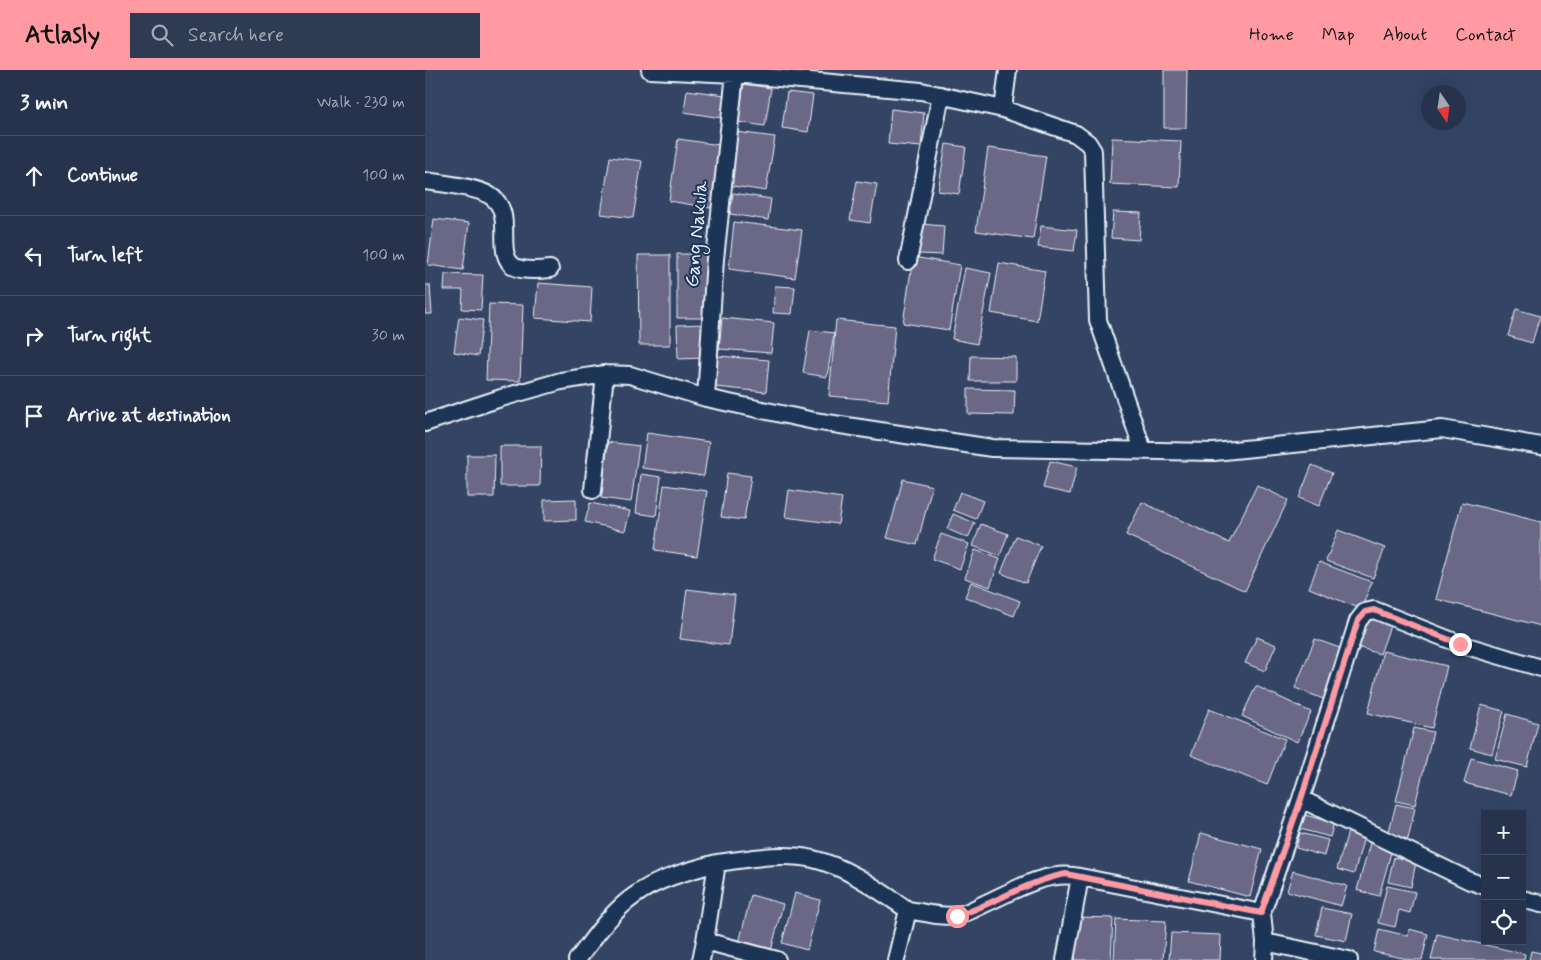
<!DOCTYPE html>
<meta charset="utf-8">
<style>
:root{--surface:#27334c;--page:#2f3b53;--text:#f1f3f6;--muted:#a4aab5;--line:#434e64;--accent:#ff9aa2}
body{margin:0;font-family:Mynerve,sans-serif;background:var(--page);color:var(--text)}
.controls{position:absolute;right:15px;bottom:15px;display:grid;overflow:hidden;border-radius:0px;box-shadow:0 5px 20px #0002}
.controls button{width:45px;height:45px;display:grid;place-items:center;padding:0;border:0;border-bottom:1px solid var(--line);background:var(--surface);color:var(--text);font:25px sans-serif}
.compass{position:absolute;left:996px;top:15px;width:45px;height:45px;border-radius:50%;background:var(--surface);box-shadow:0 5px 20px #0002;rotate:167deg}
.stop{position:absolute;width:15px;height:15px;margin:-11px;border:4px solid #ff9aa2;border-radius:50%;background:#fff}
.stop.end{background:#ff9aa2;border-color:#fff;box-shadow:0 1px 5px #0008}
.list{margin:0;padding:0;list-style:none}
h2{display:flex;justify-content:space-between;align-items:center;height:65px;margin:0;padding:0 20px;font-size:21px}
h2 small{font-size:16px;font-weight:400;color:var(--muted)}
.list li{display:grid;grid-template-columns:32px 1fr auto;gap:15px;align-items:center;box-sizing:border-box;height:80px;padding:0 20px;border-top:1px solid var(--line)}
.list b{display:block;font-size:19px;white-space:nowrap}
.list em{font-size:16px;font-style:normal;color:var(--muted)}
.icon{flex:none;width:28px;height:28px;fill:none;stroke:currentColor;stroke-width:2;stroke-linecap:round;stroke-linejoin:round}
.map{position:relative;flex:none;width:1116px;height:890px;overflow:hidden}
header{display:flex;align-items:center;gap:30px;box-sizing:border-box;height:70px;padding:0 25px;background:var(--accent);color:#111}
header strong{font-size:24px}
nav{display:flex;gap:28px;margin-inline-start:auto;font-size:18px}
.search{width:350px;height:45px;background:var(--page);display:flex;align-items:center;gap:12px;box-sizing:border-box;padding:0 18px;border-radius:0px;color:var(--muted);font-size:19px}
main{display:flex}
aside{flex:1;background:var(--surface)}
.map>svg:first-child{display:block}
</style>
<header>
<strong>Atlasly</strong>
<div class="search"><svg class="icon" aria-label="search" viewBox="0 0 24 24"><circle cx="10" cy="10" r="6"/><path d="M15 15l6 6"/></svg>Search here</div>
<nav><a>Home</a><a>Map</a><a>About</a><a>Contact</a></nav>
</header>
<main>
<aside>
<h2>3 min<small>Walk · 230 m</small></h2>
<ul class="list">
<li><svg class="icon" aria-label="ahead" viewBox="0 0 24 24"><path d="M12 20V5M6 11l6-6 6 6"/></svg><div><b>Continue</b></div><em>100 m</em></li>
<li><svg class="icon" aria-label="left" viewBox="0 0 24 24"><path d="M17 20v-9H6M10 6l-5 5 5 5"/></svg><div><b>Turn left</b></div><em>100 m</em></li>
<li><svg class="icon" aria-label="right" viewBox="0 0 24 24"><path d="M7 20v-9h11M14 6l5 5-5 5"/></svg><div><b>Turn right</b></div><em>30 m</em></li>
<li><svg class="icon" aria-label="arrive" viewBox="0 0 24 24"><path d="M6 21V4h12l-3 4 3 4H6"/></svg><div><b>Arrive at destination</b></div></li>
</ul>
</aside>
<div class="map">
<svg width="1116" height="890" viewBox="0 0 1116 890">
<rect width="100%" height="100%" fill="#344465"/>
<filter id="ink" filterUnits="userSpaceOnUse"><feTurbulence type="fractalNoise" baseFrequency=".02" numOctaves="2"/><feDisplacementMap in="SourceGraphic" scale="10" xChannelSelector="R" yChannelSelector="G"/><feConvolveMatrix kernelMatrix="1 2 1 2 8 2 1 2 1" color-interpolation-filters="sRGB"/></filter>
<g filter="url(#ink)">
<!-- building -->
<path fill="#6b6786" stroke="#e8f1f8" d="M739 0H762L761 58H739Z
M319 14 346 18 340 56 313 52Z
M262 20 300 25 297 48 259 42Z
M362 22 388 25 383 62 357 58Z
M466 39 499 43 496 77 463 74Z
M311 62 350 67 341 121 302 115Z
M687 68 756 71 754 117 685 114Z
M253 69 295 75 286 138 244 131Z
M521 74 541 77 534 124 513 121Z
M563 78 621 86 608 169 551 161Z
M185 87 217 91 208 148 176 144Z
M432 111 452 114 445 153 425 150Z
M308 123 346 129 343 150 305 144Z
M688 142 716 143 714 170 686 168Z
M9 149 44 153 38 200 3 195Z
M309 152 377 160 370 208 304 199Z
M496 154 519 156 517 185 494 184Z
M616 156 652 160 649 181 613 177Z
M252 184H282V248H252Z
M213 185H245V275H214Z
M488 187 535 195 524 260 478 253Z
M574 193 620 201 612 251 566 243Z
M540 198 566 203 552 274 527 269Z
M20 204 58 205 56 240 37 239 38 220H19Z
M113 213 167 217 165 252 110 248Z
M0 215H5L7 244H0Z
M350 216 370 217 367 244 348 243Z
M64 234 98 235 95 311 61 310Z
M1091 239 1115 246 1107 273 1083 266Z
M34 247 58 250 53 286 29 282Z
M297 248 349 253 346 283 294 279Z
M411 250 470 256 463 331 404 326Z
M280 254V288L253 289 252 255Z
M385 260 409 263 402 307 378 303Z
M293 286 344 290 341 322 290 317Z
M546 286 591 287V311H545Z
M543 319 590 320 589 345 543 344Z
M222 363 284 372 279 406 217 398Z
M183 372 214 376 206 432 176 428Z
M75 376H116L115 416H75Z
M42 385H70L69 427H42Z
M625 391 652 397 645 424 618 418Z
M887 395 907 403 894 436 874 428Z
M302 403 326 406 319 450 296 447Z
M216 404 236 407 231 446 211 443Z
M478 409 507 416 492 475 462 468Z
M239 415 282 421 272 486 230 480Z
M832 415 863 430 820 521 701 465 717 432 804 473Z
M364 420 417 428 413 454 360 447Z
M535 422 558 431 551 449 528 440Z
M151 429V450L119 451V430Z
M1037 432 1116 452V556L1011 529Z
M165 433 205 441 200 461 160 452Z
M528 444 550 453 543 468 522 459Z
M556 454 583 464 575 486 548 476Z
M913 460 960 478 948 508 901 491Z
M516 464 544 474 535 499 507 489Z
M591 466 616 476 601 513 576 503Z
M550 480 575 489 565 517 540 508Z
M894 492 947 512 936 539 884 518Z
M546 512 595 531 589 546 540 527Z
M262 519 310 525 304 575 255 569Z
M943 545 966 553 955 584 932 577Z
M832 567 851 575 840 601 820 593Z
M890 569 920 580 901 630 870 618Z
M958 581 1022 596 1007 658 943 643Z
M831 616 886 642 872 672 817 646Z
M1056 635 1079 641 1067 684 1045 678Z
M784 639 860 669 842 715 766 685Z
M1082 644 1113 653 1102 697 1070 689Z
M989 658 1008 662 990 735 971 731Z
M1046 688 1093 701 1086 725 1039 713Z
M971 734 990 738 983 769 963 765Z
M880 745 909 753 905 767 875 759Z
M924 758 940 763 929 804 912 799Z
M776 763 837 779 825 827 764 811Z
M875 763 903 770 899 786 871 778Z
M945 773 967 779 954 826 932 820Z
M969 787 991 792 986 817 963 812Z
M868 801 922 816 916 836 862 821Z
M962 816 990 822 985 843 974 840 970 857 953 853Z
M370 823 395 830 382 880 357 873Z
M326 825 358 834 345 885 313 877Z
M897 838 927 844 921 871 891 865Z
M652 847 688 848 686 890H650Z
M691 849 741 851 738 890H689Z
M954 859 983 866 984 859 1003 864 997 890H987L949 882Z
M746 863 796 865 795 890H744Z
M1012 864 1100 884 1099 890H1006Z
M1106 881 1116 883V890H1104Z"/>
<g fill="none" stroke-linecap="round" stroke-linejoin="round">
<!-- street casing -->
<g stroke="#e8f1f8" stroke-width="20">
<path id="street" d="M225 0 310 4 496 21 578 39 651 64 663 73 668 81 673 250 718 380
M578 39 583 0
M0 111C16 113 51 117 64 125 93 142 67 184 90 197 98 201 116 200 125 199
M483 191 516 25
M281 328 290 189 310 4
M0 353 76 328 136 311 180 304 205 305 281 328 389 351 567 378 789 382 1017 359 1116 376
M168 420 180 304
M876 729 933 551 940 542 949 540 1035 574 1116 598
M655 807 837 843
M1097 829 1116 834
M280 871 352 890
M840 872 924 890
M152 890C169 868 186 842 209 826 231 809 266 800 292 793
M276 890 280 871 292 793C323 789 357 782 388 789 423 797 453 820 483 840
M471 890 483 840C498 842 517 848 532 845 541 844 549 839 557 835 587 822 621 799 655 807L640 890
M839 890 840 872 837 843 876 729 1045 811 1060 816"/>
</g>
<!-- street -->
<use href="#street" stroke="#1d3557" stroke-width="16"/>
</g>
</g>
<g fill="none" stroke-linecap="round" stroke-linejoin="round" filter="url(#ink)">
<!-- route -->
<path stroke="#ff9aa2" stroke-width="6" d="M532 846C569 834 602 811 641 804L836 843 876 729 933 550 940 542 949 540 1035 574"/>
</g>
<g text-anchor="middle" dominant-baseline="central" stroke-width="4" stroke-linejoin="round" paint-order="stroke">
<!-- street labels -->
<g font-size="20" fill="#e8f1f8" stroke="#1d3557">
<text transform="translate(272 164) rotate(-85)">Gang Nakula</text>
</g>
</g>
</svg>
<div class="controls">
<button>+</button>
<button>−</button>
<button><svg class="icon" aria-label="locate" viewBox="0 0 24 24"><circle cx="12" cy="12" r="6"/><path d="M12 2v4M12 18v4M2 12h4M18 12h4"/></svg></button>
</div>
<svg class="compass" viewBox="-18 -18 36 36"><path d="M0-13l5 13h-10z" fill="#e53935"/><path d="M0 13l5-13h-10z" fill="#a4aab5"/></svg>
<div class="stop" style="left:532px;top:846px"></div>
<div class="stop end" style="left:1035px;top:574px"></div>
</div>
</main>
